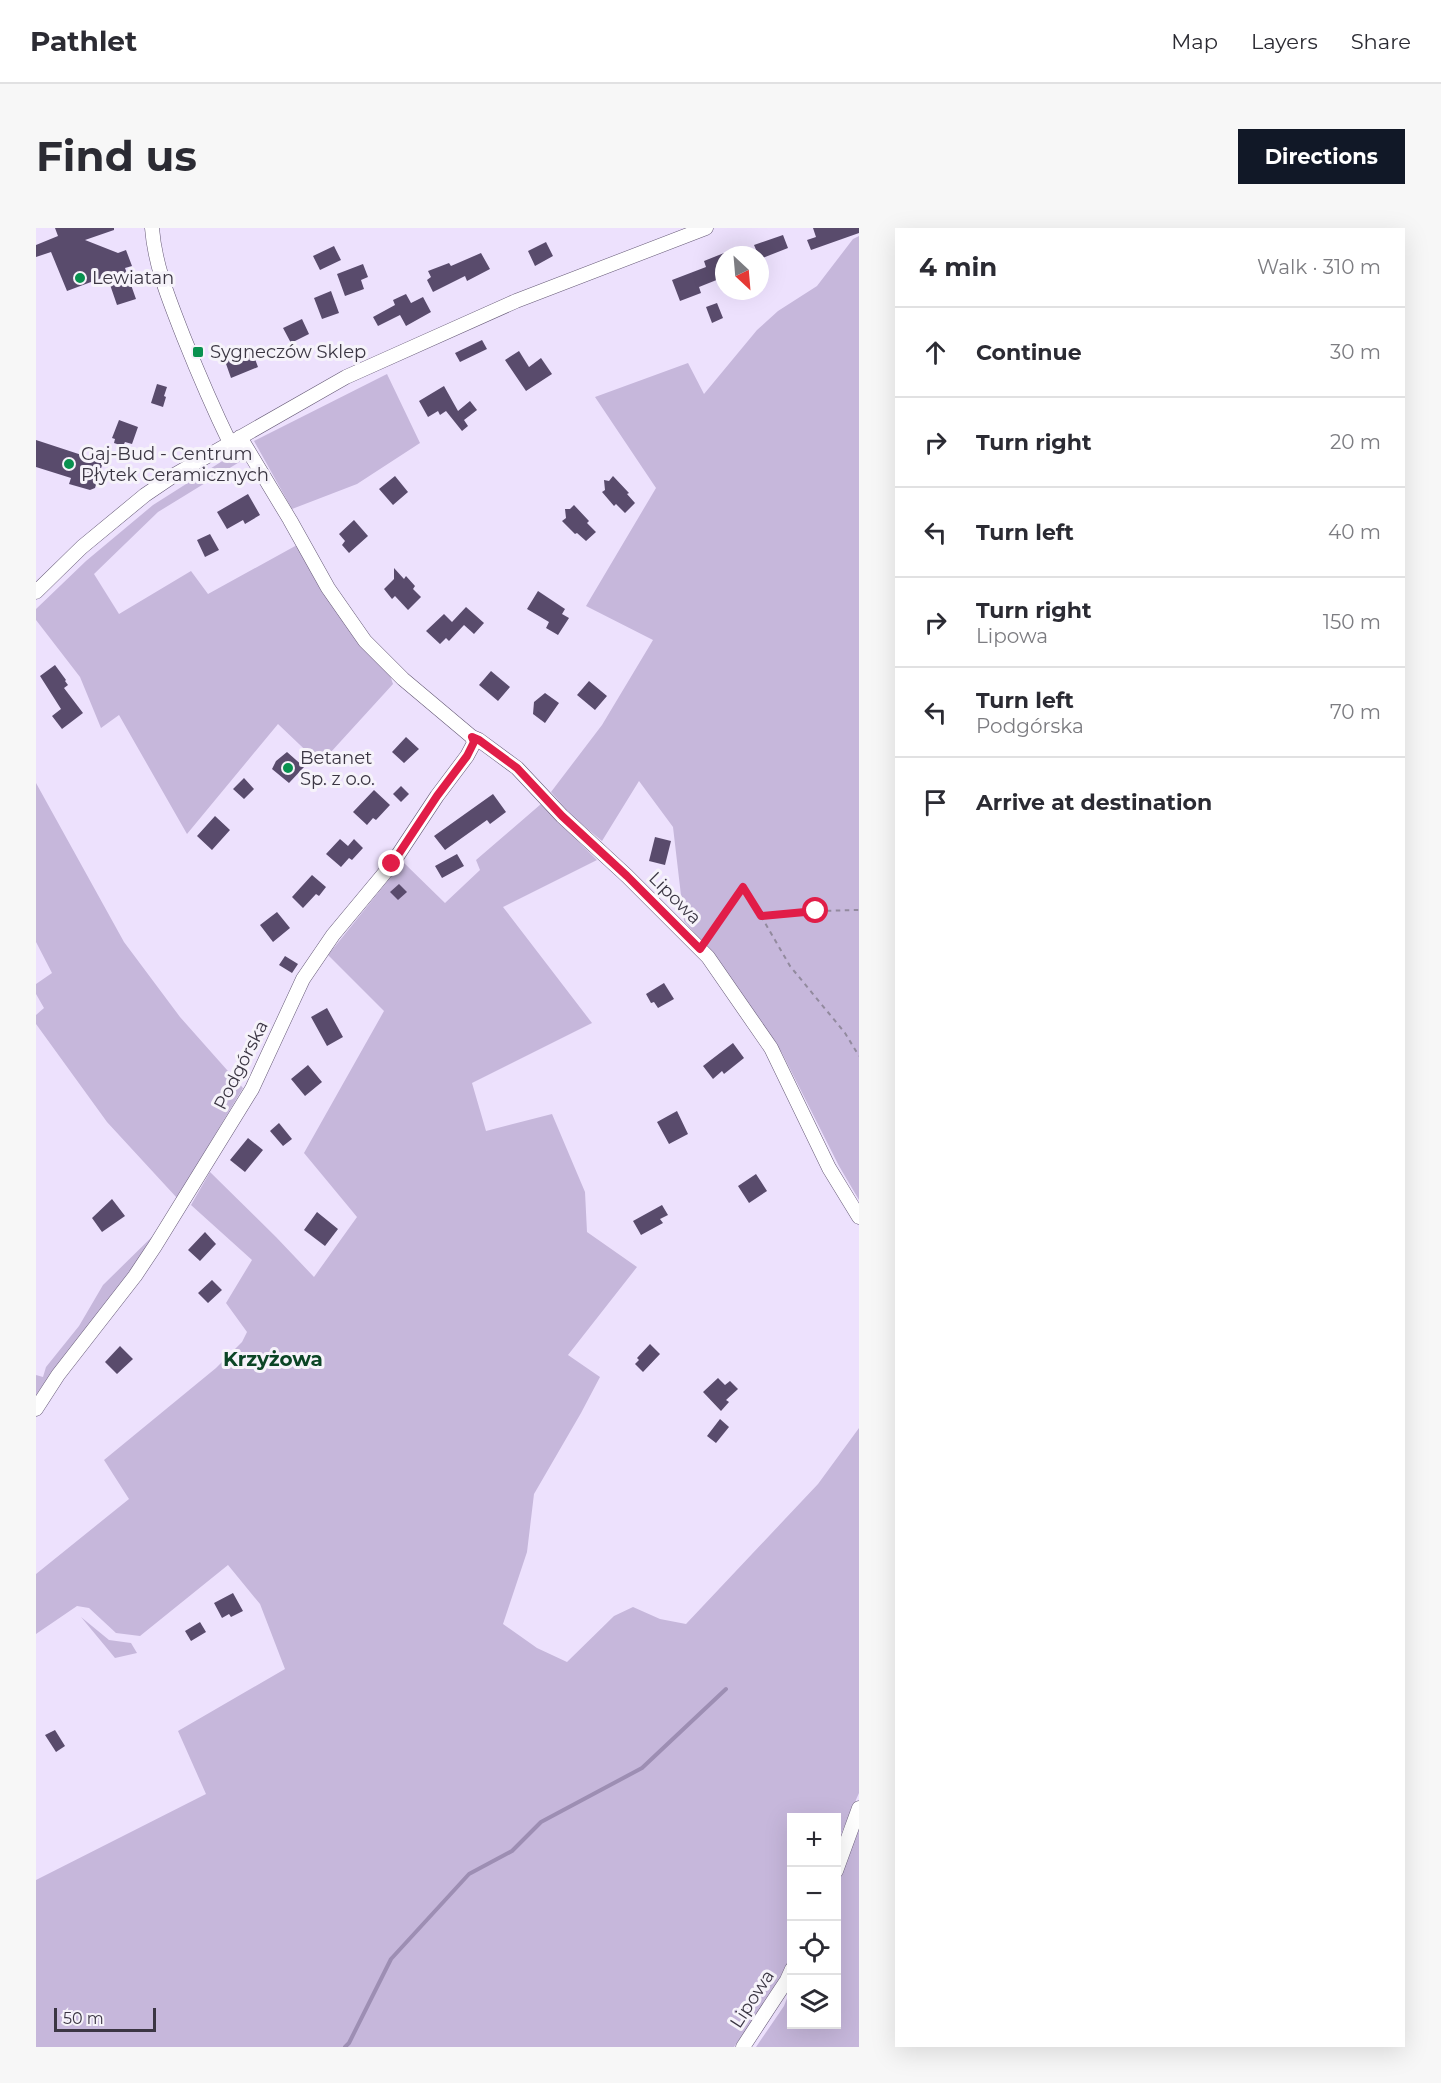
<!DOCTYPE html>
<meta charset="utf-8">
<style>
:root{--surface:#fff;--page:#f7f7f7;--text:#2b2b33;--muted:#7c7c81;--line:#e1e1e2;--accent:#111827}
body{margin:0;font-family:Montserrat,sans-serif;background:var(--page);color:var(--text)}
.controls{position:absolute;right:18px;bottom:18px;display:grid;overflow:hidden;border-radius:0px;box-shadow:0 6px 24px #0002}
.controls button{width:54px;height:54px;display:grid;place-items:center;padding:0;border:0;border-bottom:2px solid var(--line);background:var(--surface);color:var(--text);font:30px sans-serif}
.compass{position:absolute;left:679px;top:18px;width:54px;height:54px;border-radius:50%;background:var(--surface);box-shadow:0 6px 24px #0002;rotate:154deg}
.scale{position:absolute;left:18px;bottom:15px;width:102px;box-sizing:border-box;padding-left:6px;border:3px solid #3b3643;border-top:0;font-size:16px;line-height:21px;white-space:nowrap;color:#3b3643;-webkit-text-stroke:4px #f6f3fa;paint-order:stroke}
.stop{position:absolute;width:18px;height:18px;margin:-14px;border:4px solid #e11d48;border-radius:50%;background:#fff}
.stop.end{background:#e11d48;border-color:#fff;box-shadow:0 2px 6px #0008}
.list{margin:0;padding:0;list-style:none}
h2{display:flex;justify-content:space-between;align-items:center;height:78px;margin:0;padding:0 24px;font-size:26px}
h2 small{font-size:20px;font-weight:400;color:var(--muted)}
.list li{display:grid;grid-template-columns:39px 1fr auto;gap:18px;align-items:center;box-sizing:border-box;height:90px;padding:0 24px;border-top:2px solid var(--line)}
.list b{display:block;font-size:22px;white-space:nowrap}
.list p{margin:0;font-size:20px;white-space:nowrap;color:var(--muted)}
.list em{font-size:20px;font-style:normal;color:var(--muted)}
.icon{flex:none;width:33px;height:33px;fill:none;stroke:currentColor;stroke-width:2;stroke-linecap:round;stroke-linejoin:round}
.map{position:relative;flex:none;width:823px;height:1819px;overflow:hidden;border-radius:0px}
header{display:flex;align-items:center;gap:36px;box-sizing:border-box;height:84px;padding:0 30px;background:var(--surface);border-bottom:2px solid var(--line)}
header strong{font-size:28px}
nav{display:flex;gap:33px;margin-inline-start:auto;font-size:21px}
.intro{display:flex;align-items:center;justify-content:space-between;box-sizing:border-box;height:144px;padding:0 36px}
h1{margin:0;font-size:42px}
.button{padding:15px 27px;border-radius:0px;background:var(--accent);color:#fff;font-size:21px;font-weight:700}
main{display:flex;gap:36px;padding:0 36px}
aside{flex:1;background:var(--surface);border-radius:0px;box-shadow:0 6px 24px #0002}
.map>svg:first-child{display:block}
</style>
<header>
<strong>Pathlet</strong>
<nav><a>Map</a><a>Layers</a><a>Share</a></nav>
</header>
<div class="intro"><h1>Find us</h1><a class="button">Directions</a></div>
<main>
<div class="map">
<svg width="823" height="1819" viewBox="0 0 823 1819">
<rect width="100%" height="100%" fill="#ede1fd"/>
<!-- green -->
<path fill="#c6b7db" d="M823 8V972L803 938 746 825 678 727 648 693 637 599 603 553 566 613 537 589 515 564 566 497 617 412 550 378 620 260 559 169 652 135 668 166 721 102 742 83 781 58 817 11Z
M351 146 384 215 321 256 256 281 218 213Z
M199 225 210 230 122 284 58 346 83 386 155 343 172 366 261 317 297 379 331 423 354 447 357 456 284 536 242 496 151 606 83 487 65 500 44 449 0 392V381L50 333 117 277Z
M0 555 88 714 144 789 207 860 141 970 71 894 0 796V787L8 780 0 766V756L16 745 0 714Z
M505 576 561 632 467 679 556 795 436 855 450 903 516 886 549 964 551 1004 601 1039 532 1127 564 1149 545 1185 498 1266 491 1324 467 1396 501 1420 531 1434 578 1388 597 1379 624 1391 650 1396 782 1256 823 1200V1565L801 1615 800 1590H756L755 1726 745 1752 698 1819H0V1652L170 1566 142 1503 249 1441 224 1376 192 1337 104 1408 80 1405 53 1380 41 1378 0 1406V1346L93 1271 68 1232 180 1140 206 1114 211 1104 190 1075 216 1032 155 977 174 944 240 1009 278 1049 321 989 268 925 348 783 292 727 367 634 409 675 444 642 440 632Z
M125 1000 0 1174V1147L7 1149 10 1139 43 1098 67 1057Z
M45 1389 73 1412 95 1415 101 1425 79 1430Z
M823 1599V1819H720L748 1778 755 1760 756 1796H800L801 1654Z"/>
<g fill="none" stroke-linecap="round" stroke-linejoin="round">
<!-- stream -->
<path stroke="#9d8eb3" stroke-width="4" d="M309 1819 313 1815 355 1731 433 1646 476 1623 505 1594 606 1540 690 1461"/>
</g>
<!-- building -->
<path fill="#594b6c" d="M19 0H78V2L49 12 82 25 90 22 96 38 89 40 100 71 81 77 71 48 31 63 15 24 0 29V17L22 8Z
M777 0H823V5L775 22 771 12 780 9Z
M747 7 752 20 724 31 718 17Z
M510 14 517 28 499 38 492 23Z
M298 18 305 32 284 42 277 28Z
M445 25 454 41 431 53 429 48 397 64 391 52 395 49 392 43 413 35 415 38Z
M688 25V49L663 59 665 65 644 73 636 52 670 39 668 33Z
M327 36 332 49 325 52 328 61 309 68 301 46Z
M295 63 303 85 286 91 278 70Z
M370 66 375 75 387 69 395 84 370 98 364 87 342 98 337 89 359 77 357 72Z
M681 75 687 90 676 95 670 79Z
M266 91 273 106 255 115 247 100Z
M446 112 451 121 424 134 419 125Z
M216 123 222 139 195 150 189 133Z
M483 123 493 139 505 130 516 146 490 163 469 132Z
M121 156 131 159 128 168 130 169 127 179 115 175Z
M408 158 422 183 434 173 441 182 428 192 432 198 426 203 410 183 404 187 402 183 392 189 383 173Z
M83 192 102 199 96 216 89 214 87 218 78 215 79 211 76 210Z
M0 212 67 234 59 260 54 262 33 256 35 250 0 239Z
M359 248 372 264 357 277 343 261Z
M577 248 593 265 591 266 599 275 589 285 580 276 578 278 566 264 569 262 568 252 573 253Z
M212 266 224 287 209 296 207 292 191 301 181 284Z
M538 277 553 293 551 295 560 304 550 313 541 305 539 306 526 293 530 290 529 281H534Z
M318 292 332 308 313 325 306 317 309 313 303 306Z
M174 306 183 322 169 329 161 312Z
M358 340 368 351 370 348 379 358 377 361 385 369 372 382 359 368 356 371 348 361 358 351Z
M502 363 529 381 526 386 533 390 522 407 510 400 513 394 491 381Z
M430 379 448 395 438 406 428 397 413 413 410 410 404 416 390 403 408 386 416 394Z
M19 437 30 452 29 453 32 457 28 460 47 485 26 501 16 488 25 481 4 448Z
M455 443 474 459 462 473 443 457Z
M553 453 571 468 559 482 541 467Z
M509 465 523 475 509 495 497 486 498 474Z
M370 509 383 521 368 535 356 524Z
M251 524 268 539 253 555 236 541 240 533Z
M208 550 218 561 208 571 197 561Z
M365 558 373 566 365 574 357 566Z
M338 562 354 577 340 592 337 590 331 597 317 584Z
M457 566 470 584 454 596 451 592 409 622 398 608Z
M179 588 194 602 176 622 161 608Z
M619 609 635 613 629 637 613 633Z
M304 611 312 618 318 611 327 620 316 632 313 630 305 639 290 626Z
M421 626 428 638 406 650 399 638Z
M276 647 290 659 283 668 280 666 267 680 256 669Z
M363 656 371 664 362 672 354 664Z
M241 684 254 700 237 714 224 697Z
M249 728 262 736 256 745 243 737Z
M628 755 638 771 622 780 618 774 615 775 610 766Z
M291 780 307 809 291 818 275 789Z
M697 815 708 830 688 846 686 843 677 851 667 838Z
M272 837 286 854 269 868 255 851Z
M641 883 652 906 633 916 621 894Z
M243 895 256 911 247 918 234 903Z
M212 910 227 922 209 944 194 932Z
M720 946 731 963 713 975 702 958Z
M76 971 89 988 66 1004 56 990Z
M626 977 632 987 624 991 627 995 605 1007 597 993Z
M281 984 302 1001 289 1018 268 1002Z
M169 1004 180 1016 164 1033 152 1022Z
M176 1052 186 1062 172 1075 162 1065Z
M614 1116 624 1126 607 1144 599 1136 603 1132 601 1130Z
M84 1118 97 1131 81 1146 69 1134Z
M682 1150 689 1157 694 1153 702 1161 690 1172 693 1174 685 1183 667 1164Z
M684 1191 693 1199 680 1215 671 1208Z
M197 1365 207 1383 195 1389 193 1386 186 1390 178 1375Z
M164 1394 170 1404 155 1413 149 1403Z
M19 1502 29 1518 20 1524 9 1507Z"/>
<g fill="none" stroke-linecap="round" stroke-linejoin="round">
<!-- minor casing -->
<g stroke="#645875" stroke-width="15">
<path id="minor" d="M116 0C119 39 134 74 148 110 162 145 177 180 194 215
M204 209 254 292 292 360 329 413 367 451 436 509 443 512 481 540 526 588 591 648 672 729 735 820 793 940 823 989
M0 364 46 319 109 267 140 246 310 149 480 73 670 0
M0 1181 22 1147 99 1048 119 1018 216 861 267 751 297 707 356 636 401 568 431 528 438 515 436 509
M800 1643 823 1580
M707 1819 751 1752 756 1741"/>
</g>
<!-- path -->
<path stroke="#928a9e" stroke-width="2" stroke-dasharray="4.5 4.5" stroke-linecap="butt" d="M725 688 754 738 809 805 823 828
M672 710 707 659 725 688 780 683 823 682"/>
<!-- minor -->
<use href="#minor" stroke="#fff" stroke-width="14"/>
</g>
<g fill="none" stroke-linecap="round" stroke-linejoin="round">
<!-- route -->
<path stroke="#e11d48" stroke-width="8" d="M356 636 401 568 431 528 438 514 436 509 443 512 481 540 526 588 591 648 664 721 707 659 725 688 780 683"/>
</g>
<!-- markers -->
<g fill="#09914f" stroke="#f6f3fa" stroke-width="2">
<circle cx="44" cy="50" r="6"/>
<rect x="156" y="118" width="12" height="12" rx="3"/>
<circle cx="33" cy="236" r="6"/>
<circle cx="252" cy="540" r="6"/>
</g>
<g text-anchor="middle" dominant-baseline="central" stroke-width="6" stroke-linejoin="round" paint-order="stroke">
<!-- poi labels -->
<g font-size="18" fill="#3b3643" stroke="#f6f3fa" text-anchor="start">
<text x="56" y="50">Lewiatan</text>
<text x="174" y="124">Sygneczów Sklep</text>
<text x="45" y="226">Gaj-Bud - Centrum<tspan x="45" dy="21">Płytek Ceramicznych</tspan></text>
<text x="264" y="530">Betanet<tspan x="264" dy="21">Sp. z o.o.</tspan></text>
</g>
<!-- street labels -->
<g font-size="18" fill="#3b3643" stroke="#f6f3fa">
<text transform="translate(639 670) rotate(45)">Lipowa</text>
<text transform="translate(205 837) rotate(-63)">Podgórska</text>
<text transform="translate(716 1771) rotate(-57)">Lipowa</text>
</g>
<!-- neighbourhood labels -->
<g font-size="20" font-weight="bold" fill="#0b4525" stroke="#f6f3fa">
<text x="237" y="1131">Krzyżowa</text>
</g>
</g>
</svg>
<div class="controls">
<button>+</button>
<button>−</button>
<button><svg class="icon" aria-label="locate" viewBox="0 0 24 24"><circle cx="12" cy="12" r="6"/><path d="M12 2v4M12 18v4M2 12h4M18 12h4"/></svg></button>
<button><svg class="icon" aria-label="layers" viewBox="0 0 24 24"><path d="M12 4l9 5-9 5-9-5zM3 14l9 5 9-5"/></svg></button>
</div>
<svg class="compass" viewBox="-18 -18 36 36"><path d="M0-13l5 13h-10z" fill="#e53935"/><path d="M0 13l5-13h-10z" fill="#7c7c81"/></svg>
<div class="scale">50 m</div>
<div class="stop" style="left:780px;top:683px"></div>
<div class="stop end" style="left:356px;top:636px"></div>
</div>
<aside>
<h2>4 min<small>Walk · 310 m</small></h2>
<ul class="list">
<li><svg class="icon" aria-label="ahead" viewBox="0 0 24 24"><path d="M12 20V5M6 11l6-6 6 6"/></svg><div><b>Continue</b></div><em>30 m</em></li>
<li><svg class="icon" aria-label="right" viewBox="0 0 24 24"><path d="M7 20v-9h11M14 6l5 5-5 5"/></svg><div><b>Turn right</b></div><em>20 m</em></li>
<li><svg class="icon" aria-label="left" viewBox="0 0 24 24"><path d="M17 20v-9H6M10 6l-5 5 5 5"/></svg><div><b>Turn left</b></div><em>40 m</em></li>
<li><svg class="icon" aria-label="right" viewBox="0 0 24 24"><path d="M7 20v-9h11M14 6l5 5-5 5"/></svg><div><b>Turn right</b><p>Lipowa</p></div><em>150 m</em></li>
<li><svg class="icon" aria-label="left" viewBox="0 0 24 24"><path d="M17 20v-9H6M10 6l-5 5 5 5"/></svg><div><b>Turn left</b><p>Podgórska</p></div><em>70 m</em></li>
<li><svg class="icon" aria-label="arrive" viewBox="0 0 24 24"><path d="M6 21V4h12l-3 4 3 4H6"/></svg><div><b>Arrive at destination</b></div></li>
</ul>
</aside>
</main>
